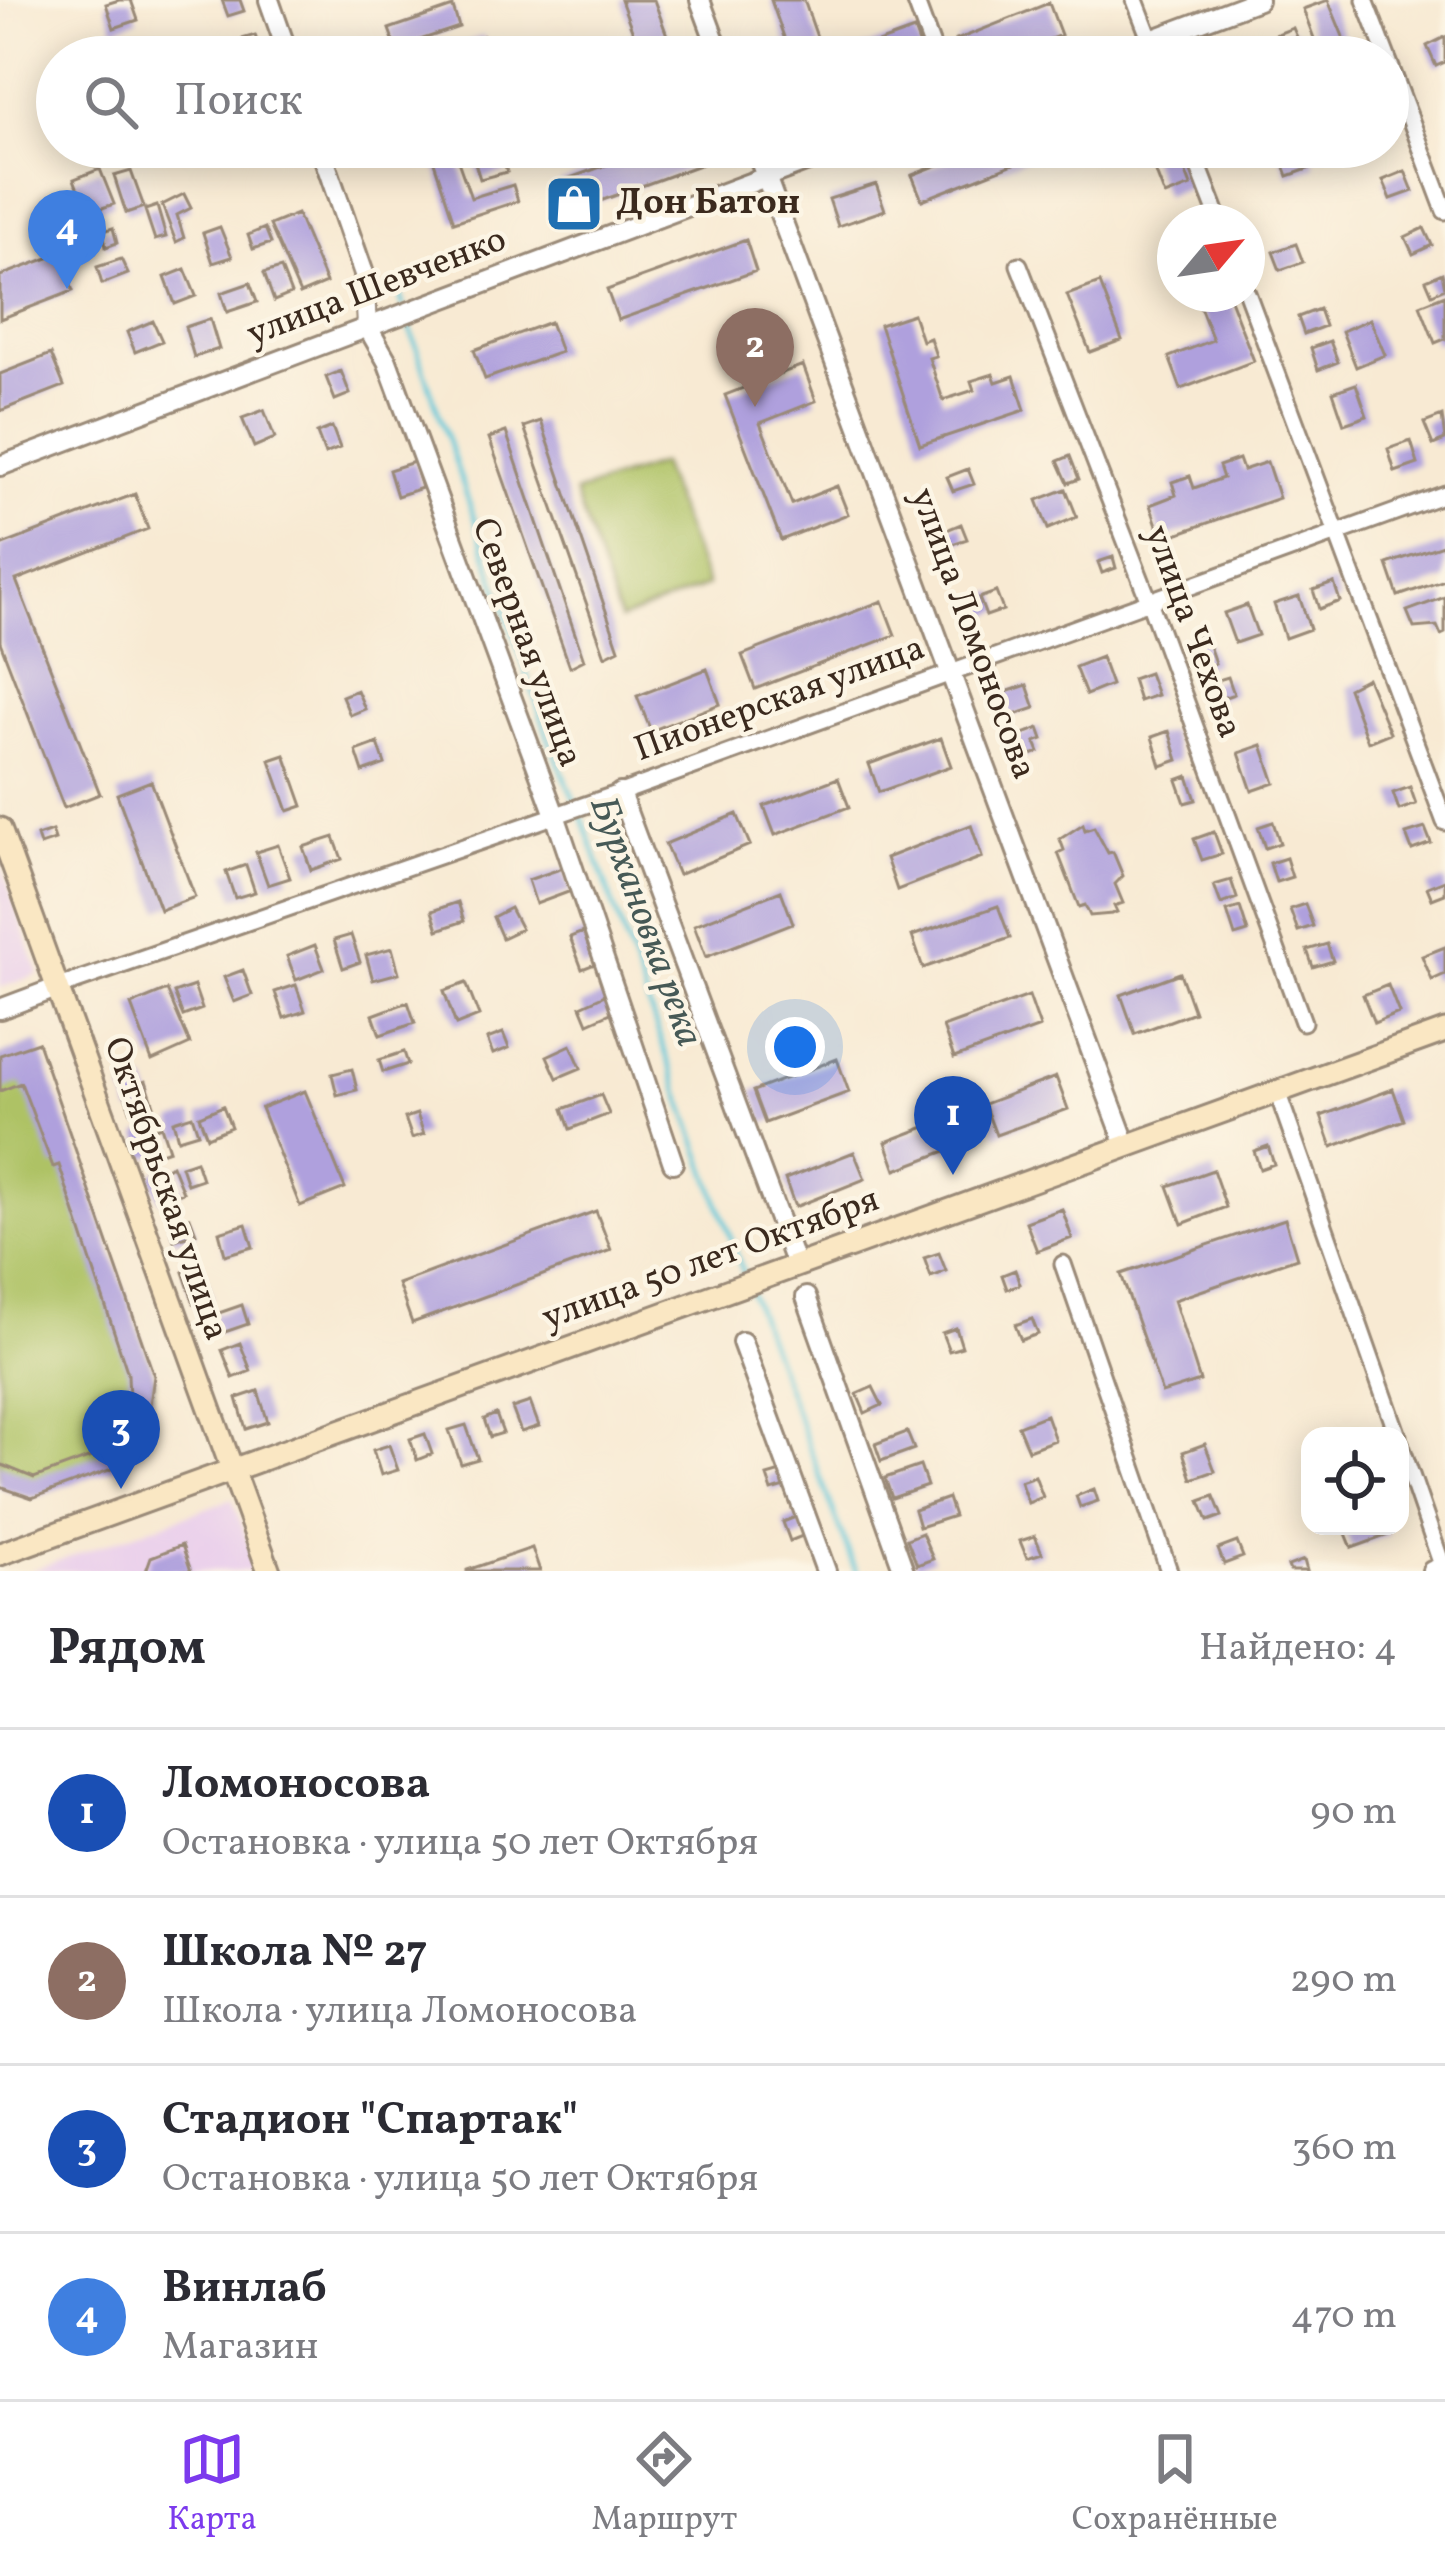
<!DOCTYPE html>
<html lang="ru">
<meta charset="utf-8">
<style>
:root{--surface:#fff;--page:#f2f2f3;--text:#2b2b33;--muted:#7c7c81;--line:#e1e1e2;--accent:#7c3aed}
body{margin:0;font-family:Vollkorn,serif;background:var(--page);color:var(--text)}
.controls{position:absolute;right:36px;bottom:36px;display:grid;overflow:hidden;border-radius:24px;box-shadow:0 6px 30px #0003}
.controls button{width:108px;height:108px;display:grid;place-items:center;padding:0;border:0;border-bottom:3px solid var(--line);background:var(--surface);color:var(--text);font:60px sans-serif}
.compass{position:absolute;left:1157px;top:204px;width:108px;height:108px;border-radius:50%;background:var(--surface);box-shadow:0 6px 30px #0003;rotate:61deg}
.you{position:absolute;left:795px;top:1047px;width:42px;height:42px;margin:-30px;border:9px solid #fff;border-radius:50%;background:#1a73e8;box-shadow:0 0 0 18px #1a73e833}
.badge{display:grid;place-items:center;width:78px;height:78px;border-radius:50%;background:var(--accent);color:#fff;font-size:39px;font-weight:700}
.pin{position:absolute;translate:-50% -99px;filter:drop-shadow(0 3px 6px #0008)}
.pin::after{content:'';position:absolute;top:63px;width:42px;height:36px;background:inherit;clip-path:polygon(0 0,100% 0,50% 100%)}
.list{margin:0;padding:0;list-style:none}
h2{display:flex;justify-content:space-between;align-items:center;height:156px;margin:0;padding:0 48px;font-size:51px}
h2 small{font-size:39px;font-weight:400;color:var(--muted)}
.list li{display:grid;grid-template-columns:78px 1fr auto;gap:36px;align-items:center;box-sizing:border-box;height:168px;padding:0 48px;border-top:3px solid var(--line)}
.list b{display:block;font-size:45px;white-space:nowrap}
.list p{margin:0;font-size:39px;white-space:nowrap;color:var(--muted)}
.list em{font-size:39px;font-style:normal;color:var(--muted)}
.icon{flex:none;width:66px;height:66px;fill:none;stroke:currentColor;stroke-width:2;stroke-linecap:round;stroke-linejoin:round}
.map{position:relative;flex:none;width:1445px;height:1571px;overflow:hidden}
.search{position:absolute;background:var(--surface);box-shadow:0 6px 30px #0003;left:36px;right:36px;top:36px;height:132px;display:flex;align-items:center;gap:30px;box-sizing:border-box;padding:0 42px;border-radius:66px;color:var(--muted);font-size:45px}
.sheet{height:828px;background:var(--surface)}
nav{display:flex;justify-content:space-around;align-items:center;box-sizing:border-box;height:168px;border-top:3px solid var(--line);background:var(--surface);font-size:33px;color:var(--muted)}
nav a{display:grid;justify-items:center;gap:6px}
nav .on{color:var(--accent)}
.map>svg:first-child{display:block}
</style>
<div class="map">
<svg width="1445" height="1571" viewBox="0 0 1445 1571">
<rect width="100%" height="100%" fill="#fcf5e5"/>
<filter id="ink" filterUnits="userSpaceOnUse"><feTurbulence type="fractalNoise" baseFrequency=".00833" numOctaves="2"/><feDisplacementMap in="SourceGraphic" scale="24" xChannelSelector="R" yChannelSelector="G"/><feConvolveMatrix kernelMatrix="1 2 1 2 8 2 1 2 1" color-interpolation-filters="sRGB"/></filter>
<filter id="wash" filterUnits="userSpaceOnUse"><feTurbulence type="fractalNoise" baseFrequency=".004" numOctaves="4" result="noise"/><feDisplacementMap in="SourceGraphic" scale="48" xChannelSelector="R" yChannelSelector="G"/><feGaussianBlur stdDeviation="2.7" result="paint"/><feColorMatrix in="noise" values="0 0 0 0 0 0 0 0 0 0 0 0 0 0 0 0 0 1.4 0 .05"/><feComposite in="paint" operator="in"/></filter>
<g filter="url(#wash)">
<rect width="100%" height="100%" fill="#f8ead3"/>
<!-- built -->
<path fill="#ebd1eb" d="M0 862 39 974 0 988Z
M232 1499 258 1571H29Z"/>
<!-- green -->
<path fill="#aec265" stroke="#747642" stroke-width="3" d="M660 464 707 586 620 620 575 493Z
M33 1046 155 1381 147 1426 135 1452 39 1493 0 1479V1057Z"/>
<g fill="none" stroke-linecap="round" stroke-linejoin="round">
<!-- stream -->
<path stroke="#5ec7d9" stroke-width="4.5" d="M397 288 403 305
M406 316 548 737 576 804
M581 814 745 1278
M749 1289 856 1571"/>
</g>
<g id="blocks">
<!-- building -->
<path fill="#afa0dd" d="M119 0H131L138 20 114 28 106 4Z
M222 0H240L244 11 228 16Z
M621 0H654L675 57H642Z
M771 0H804L824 57H791Z
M1328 0 1344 39 1318 49 1303 9Z
M1049 3 1061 35 1005 57H962L956 40Z
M453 7 459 27 417 41 423 57H399L389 29Z
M1293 28 1301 46 1279 55 1272 36Z
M914 30 924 57H841V56Z
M255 35 262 57H204L202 51Z
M483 36 489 55 430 57Z
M1268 37 1276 57H1248L1243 47Z
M1445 37V62L1436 66 1427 46Z
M429 147H453L471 198 513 185 518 201 454 222Z
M470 147H499L507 172 480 179Z
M656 147H708L713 160 570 212 559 182Z
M984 147H1057L922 200 912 175Z
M1146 147H1176L1191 186 1165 196Z
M1283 147H1309L1316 166 1288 176 1278 149Z
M100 169 114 204 87 213 74 179Z
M131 171 144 207 126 213 114 176Z
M1405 171 1413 191 1391 199 1383 180Z
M876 184 885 210 838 226 829 199Z
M184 194 191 208 177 215 184 238 176 242 162 205Z
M157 206 166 237 155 240 145 210Z
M297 214 326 283 300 294 270 225Z
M220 227 232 257 213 263 203 233Z
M113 228 117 243 106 247 103 231Z
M265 228 271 243 253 249 248 235Z
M1424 228 1432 245 1413 254 1405 237Z
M746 240 756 271 618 320 607 290Z
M1296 244 1303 262 1280 270 1273 252Z
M59 254 73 291 0 319V276Z
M121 259 128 274 102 284 97 267Z
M281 268 291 294 274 301 264 273Z
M185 269 196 296 175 304 165 277Z
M1442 273 1445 288 1432 294 1426 280Z
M250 283 257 302 227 312 221 293Z
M1100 283 1122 340 1090 352 1067 295Z
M1195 294H1228L1254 361 1181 389 1169 357 1213 340Z
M1445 295V339L1435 343 1420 305Z
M1319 309 1325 326 1304 334 1298 317Z
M913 314 922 341 930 338 936 356 929 358 943 400 974 390 971 381 993 374 996 382 1014 376 1025 410 920 445 880 325Z
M210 319 219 349 194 357 185 327Z
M1370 319 1385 355 1356 367 1342 331Z
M153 321 162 341 135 352 127 332Z
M550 322 561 352 485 379 474 350Z
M1330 341 1338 362 1318 370 1311 348Z
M51 354 64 386 0 411V374Z
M803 365 816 401 760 423 792 504 837 486 848 514 781 540 725 395Z
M341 371 350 394 335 400 326 377Z
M1356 384 1367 416 1344 424 1333 392Z
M264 410 275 438 254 447 242 418Z
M1442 416 1445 440 1433 445 1424 423Z
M541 421 619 649 605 656 524 427Z
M332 427 340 448 325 454 317 433Z
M506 432 584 660 570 667 489 438Z
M1411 441 1418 464 1395 472 1388 449Z
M1070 456 1079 479 1068 483 1058 461Z
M1239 459 1243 470 1267 462 1279 498 1162 539 1150 505 1176 495 1172 482 1190 476 1194 488 1223 478 1219 466Z
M414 462 422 488 397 496 389 470Z
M968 469 974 484 953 491 947 477Z
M1066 489 1077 517 1048 529 1037 500Z
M135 494 148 529 16 580 100 794 64 808 0 642V546Z
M961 524 967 539 949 545 944 531Z
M1445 544V580L1398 596 1387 564Z
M1113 557 1116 568 1102 573 1098 562Z
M1334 583 1340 601 1319 609 1313 590Z
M996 592 1003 610 986 616 979 598Z
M1299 596 1310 629 1285 638 1274 604Z
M1445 597V633L1441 635 1437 626 1414 628 1407 611Z
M882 601 895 635 755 689 742 655Z
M1247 605 1258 635 1235 643 1224 613Z
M1205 634 1215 663 1196 670 1185 641Z
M1101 657 1111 685 1086 695 1075 667Z
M707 669 720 704 651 731 637 696Z
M1149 673 1157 695 1139 701 1132 679Z
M1228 677 1234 694 1214 701 1208 683Z
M1367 678 1390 733 1368 742 1348 688Z
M1027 685 1035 708 1011 716 1003 693Z
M357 690 365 709 350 715 342 696Z
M1039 728 1043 739 1035 742 1039 752 1024 758 1016 737Z
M1169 731 1178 760 1161 766 1152 737Z
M941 738 951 766 879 792 869 764Z
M378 743 385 764 363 772 356 751Z
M1262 745 1275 783 1252 791 1239 753Z
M285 755 303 806 288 811 270 760Z
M1188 776 1196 800 1185 803 1177 780Z
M838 778 849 807 775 835 764 806Z
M151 781 195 897 160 910 117 794Z
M1410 787 1416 804 1399 810 1393 793Z
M737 814 750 845 678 875 665 844Z
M1273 822 1280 843 1265 848 1258 827Z
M1083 824 1085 830 1094 827 1108 853 1113 852 1123 876 1115 884 1123 903 1114 906 1117 912 1112 914 1090 916 1085 905 1079 907 1058 853 1064 850 1060 839Z
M971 825 982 857 897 890 886 858Z
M1425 828 1431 843 1412 850 1406 834Z
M52 831 55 840 40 845 37 836Z
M1214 832 1222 854 1202 860 1194 839Z
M334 837 342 859 311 870 303 847Z
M278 845 290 878 268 885 256 852Z
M1286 858 1292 877 1276 882 1270 863Z
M246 865 255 892 235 898 226 872Z
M563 868 571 891 536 904 528 880Z
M1231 880 1237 898 1221 904 1214 885Z
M1445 880V894L1432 899 1427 887Z
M781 891 793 923 706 957 694 925Z
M458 902 464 921 438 930 432 911Z
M1305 904 1313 926 1298 931 1290 909Z
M998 906 1010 938 923 968 912 936Z
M1240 907 1248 932 1235 936 1227 911Z
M510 908 521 929 502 938 493 917Z
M583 932 595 964 582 969 570 937Z
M351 935 360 962 343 968 334 940Z
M1327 944 1333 961 1313 967 1307 950Z
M315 945 324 969 296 980 287 956Z
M1445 947V974L1432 980 1422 956Z
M392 948 399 973 373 980 366 955Z
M243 970 252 995 234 1002 224 977Z
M1180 973 1194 1012 1135 1034 1121 995Z
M466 983 479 1016 456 1025 444 991Z
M296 985 305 1011 284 1018 275 992Z
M1388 985 1399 1013 1374 1023 1363 995Z
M194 986 202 1009 183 1016 174 993Z
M167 990 190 1044 152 1061 131 1005Z
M607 994 615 1011 588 1023 581 1006Z
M1029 996 1040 1027 954 1058 943 1027Z
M408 1002 415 1023 380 1035 373 1015Z
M503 1033 509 1048 493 1054 487 1039Z
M38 1042 154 1376 147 1426 126 1464 32 1498 0 1487V1464L34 1478 113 1449 129 1400 128 1374 59 1165 53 1167 21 1083 0 1091V1055Z
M571 1045 581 1068 557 1078 547 1056Z
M404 1052 408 1064 383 1072 379 1060Z
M837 1059 849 1092 765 1123 753 1091Z
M352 1069 357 1090 337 1095 332 1074Z
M1056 1077 1068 1109 996 1135 984 1104Z
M146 1081 154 1105 131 1113 123 1089Z
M1393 1089 1404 1120 1332 1147 1321 1116Z
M305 1091 345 1188 300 1206 261 1108Z
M601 1095 609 1114 570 1129 563 1109Z
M223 1106 231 1127 207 1137 199 1116Z
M417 1114 424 1134 412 1138 405 1118Z
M192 1115 198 1133 178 1139 173 1121Z
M954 1116 964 1144 896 1170 886 1142Z
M161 1126 169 1150 146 1158 138 1134Z
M1268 1146 1274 1164 1260 1169 1254 1151Z
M854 1152 865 1179 795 1207 785 1179Z
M196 1161 202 1179 187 1184 181 1166Z
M172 1165 183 1192 160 1201 149 1175Z
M1213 1170 1226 1207 1182 1224 1168 1186Z
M1062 1209 1072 1238 1037 1251 1026 1222Z
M596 1211 611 1250 412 1323 398 1284Z
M190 1217 196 1233 174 1240 169 1224Z
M1285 1219 1297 1258 1174 1300 1200 1381 1162 1393 1121 1274Z
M246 1224 253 1247 225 1255 219 1232Z
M939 1253 946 1271 931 1277 924 1258Z
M202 1265 213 1298 194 1304 183 1272Z
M1015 1270 1020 1284 1007 1289 1002 1275Z
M242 1305 248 1324 219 1334 213 1315Z
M1032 1319 1038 1334 1021 1340 1015 1325Z
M956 1328 962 1347 949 1351 942 1333Z
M240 1343 251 1371 233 1378 222 1350Z
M873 1387 882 1405 865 1413 857 1394Z
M258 1391 268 1422 246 1429 237 1398Z
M530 1402 539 1426 521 1432 512 1408Z
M496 1414 503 1433 490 1437 484 1419Z
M1046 1415 1055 1440 1028 1450 1018 1426Z
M466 1425 478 1459 461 1464 449 1430Z
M907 1432 914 1449 881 1461 875 1444Z
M425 1434 432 1454 417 1460 410 1439Z
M1205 1444 1215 1471 1192 1479 1183 1452Z
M389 1445 398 1470 381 1475 373 1450Z
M920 1466 927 1486 892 1498 885 1478Z
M784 1471 789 1486 772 1491 767 1476Z
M1035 1476 1043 1497 1028 1503 1020 1481Z
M1094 1489 1098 1501 1080 1507 1076 1496Z
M1214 1496 1222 1516 1208 1521 1200 1501Z
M948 1498 954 1516 919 1527 914 1510Z
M798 1516 805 1535 790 1541 783 1522Z
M1343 1526H1385L1388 1535 1352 1548Z
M922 1533 933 1559 917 1565 907 1539Z
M1035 1536 1042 1553 1027 1558 1020 1541Z
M1237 1542 1243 1557 1224 1564 1218 1549Z
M182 1545 191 1571H146L151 1557Z
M532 1548 540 1571H467V1570Z
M1304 1560 1307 1571H1290L1288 1566Z"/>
</g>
</g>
<g filter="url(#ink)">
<use href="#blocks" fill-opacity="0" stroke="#9a8a78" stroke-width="3"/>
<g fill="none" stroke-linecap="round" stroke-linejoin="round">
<!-- minor casing -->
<g stroke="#9a8a78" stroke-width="21">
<path id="minor" d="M915 0 936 57
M1135 0 1157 57
M1365 0 1387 57
M1388 60 1445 211
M1191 147 1220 222
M1019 265 1149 601 1303 1022
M1247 293 1445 822
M59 987 620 793 1445 494
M1277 1091 1398 1436
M1063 1264 1169 1571
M1400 1443 1444 1571"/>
</g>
<!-- tertiary casing -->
<g stroke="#9a8a78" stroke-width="24">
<path id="tertiary" d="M269 0 289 57
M700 0 721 57
M1106 57 1258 0
M320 147 364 274 367 326 387 361 555 815 673 1163
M755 147 1126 1145
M0 466 845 147
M620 793 796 1265
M0 1009 59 987
M806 1297 904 1571
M742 1342 826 1571
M1432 1571 1445 1566"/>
</g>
<!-- secondary casing -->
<g stroke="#9a8a78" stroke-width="27">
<path id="secondary" d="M0 829 269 1571
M0 1554 1445 1031"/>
</g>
<!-- minor -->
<use href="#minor" stroke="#fff" stroke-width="15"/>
<!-- tertiary -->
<use href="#tertiary" stroke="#fff" stroke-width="18"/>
<!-- secondary -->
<use href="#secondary" stroke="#fae7c3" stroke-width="21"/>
</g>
</g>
<!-- icons -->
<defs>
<g id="shop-square" transform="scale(3)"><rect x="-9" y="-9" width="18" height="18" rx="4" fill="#1f6fb2" stroke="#fcf5e5"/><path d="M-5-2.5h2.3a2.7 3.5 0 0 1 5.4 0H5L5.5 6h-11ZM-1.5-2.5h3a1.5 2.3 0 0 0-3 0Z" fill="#fff"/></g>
</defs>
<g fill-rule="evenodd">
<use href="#shop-square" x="574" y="204"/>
</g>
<g text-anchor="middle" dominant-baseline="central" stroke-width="9" stroke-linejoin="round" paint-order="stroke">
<!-- poi labels -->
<g font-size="36" font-weight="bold" fill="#3b2a1e" stroke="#fcf5e5" text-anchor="start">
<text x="616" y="204">Дон Батон</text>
</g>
<!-- street labels -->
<g font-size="36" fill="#3b2a1e" stroke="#fcf5e5">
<text transform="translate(377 288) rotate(-21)">улица Шевченко</text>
<text transform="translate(1192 632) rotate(70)">улица Чехова</text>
<text transform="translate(972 634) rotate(70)">улица Ломоносова</text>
<text transform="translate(526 643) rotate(70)">Северная улица</text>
<text transform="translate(780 700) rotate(-20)">Пионерская улица</text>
<text transform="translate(165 1189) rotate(71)">Октябрьская улица</text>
<text transform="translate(711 1260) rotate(-20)">улица 50 лет Октября</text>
</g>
<!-- water labels -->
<g font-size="39" font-style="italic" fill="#465956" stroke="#fcf5e5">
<text transform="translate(645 922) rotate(70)">Бурхановка река</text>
</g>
</g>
</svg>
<div class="controls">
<button><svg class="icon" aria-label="locate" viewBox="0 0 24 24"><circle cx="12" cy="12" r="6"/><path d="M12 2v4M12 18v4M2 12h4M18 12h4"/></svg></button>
</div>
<svg class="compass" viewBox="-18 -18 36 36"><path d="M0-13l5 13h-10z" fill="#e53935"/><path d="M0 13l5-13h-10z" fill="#7c7c81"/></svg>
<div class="you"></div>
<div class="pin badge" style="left:953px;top:1175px;background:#1a4fb4">1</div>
<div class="pin badge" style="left:755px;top:407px;background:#8d6e63">2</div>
<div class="pin badge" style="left:121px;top:1489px;background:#1a4fb4">3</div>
<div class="pin badge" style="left:67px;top:289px;background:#3f7fe0">4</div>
<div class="search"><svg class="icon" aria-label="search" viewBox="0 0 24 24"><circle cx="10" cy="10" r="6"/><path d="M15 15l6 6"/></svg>Поиск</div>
</div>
<section class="sheet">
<h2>Рядом<small>Найдено: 4</small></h2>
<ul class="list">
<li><span class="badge" style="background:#1a4fb4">1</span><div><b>Ломоносова</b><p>Остановка · улица 50 лет Октября</p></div><em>90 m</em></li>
<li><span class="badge" style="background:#8d6e63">2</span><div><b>Школа № 27</b><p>Школа · улица Ломоносова</p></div><em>290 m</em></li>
<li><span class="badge" style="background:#1a4fb4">3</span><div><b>Стадион &quot;Спартак&quot;</b><p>Остановка · улица 50 лет Октября</p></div><em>360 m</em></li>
<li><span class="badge" style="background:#3f7fe0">4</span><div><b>Винлаб</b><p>Магазин</p></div><em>470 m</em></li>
</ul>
</section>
<nav>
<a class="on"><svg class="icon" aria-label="map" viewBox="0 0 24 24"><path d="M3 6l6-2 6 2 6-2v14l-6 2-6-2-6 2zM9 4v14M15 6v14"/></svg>Карта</a>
<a><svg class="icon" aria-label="directions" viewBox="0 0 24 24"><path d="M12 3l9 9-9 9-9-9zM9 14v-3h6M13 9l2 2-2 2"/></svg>Маршрут</a>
<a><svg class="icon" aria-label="saved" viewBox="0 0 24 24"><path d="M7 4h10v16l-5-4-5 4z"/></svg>Сохранённые</a>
</nav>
